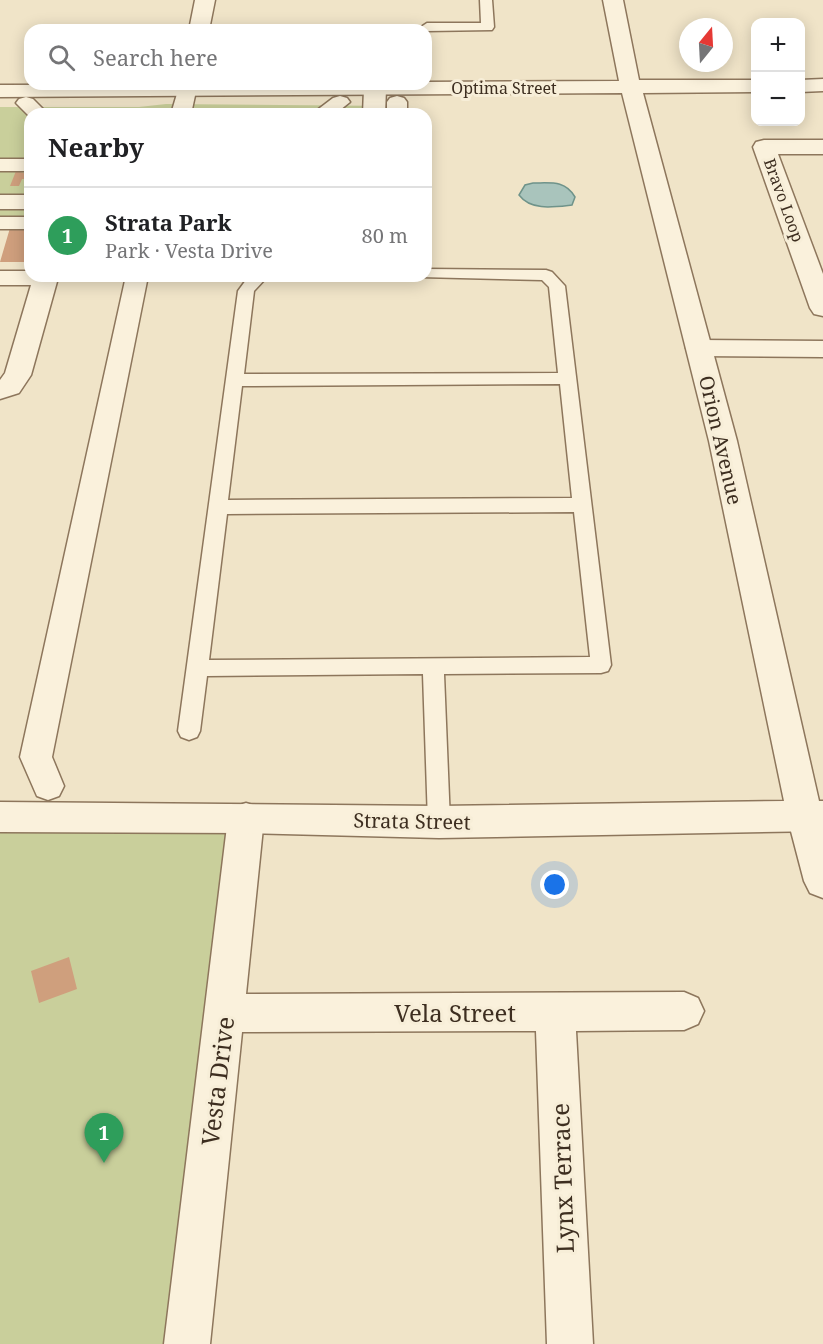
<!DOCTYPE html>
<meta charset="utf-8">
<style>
:root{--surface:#fff;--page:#f6f6f6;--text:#202124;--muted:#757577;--line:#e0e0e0;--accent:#9e2a2b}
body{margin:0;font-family:"Noto Serif",serif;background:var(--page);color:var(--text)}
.controls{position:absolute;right:18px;top:18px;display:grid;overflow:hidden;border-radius:12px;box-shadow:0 3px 15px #0003}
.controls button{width:54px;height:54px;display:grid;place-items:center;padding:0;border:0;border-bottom:2px solid var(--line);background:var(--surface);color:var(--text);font:30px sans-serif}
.compass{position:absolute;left:679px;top:18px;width:54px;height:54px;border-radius:50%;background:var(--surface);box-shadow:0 3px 15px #0003;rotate:18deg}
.you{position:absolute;left:555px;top:885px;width:21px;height:21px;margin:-15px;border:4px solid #fff;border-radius:50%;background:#1a73e8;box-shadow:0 0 0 9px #1a73e833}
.badge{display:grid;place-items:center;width:39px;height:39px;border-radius:50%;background:var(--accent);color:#fff;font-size:20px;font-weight:700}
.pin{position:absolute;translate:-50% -50px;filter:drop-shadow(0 2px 3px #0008)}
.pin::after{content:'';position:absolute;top:32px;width:21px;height:18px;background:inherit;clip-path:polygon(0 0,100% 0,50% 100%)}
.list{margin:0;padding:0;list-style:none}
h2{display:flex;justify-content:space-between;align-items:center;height:78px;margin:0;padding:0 24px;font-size:26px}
h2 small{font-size:20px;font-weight:400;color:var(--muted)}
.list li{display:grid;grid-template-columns:39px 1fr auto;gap:18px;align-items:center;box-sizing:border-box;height:96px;padding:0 24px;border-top:2px solid var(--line)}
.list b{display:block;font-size:22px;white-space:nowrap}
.list p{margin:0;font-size:20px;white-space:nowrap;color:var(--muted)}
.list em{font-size:20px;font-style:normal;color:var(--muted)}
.icon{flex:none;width:33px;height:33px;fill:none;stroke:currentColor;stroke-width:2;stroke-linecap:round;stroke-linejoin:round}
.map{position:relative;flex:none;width:823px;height:1344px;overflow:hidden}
.search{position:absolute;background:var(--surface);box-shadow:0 3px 15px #0003;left:24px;top:24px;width:408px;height:66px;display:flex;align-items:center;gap:15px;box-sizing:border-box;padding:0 21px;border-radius:18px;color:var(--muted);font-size:22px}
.panel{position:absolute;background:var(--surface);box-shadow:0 3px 15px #0003;left:24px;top:108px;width:408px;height:174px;border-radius:18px}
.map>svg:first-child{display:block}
</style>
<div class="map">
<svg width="823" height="1344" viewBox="0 0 823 1344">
<rect width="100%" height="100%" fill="#f0e4c8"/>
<!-- green -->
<path fill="#c9cf9b" d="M166 104 391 106V114H30V219H0V107H139Z
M0 817 246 818 187 1344H0Z"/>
<!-- water -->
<path fill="#a9c4bc" stroke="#6f938a" stroke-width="1.5" d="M533 183C551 183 565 180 575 197L572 205C554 207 531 211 519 195L525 185Z"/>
<!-- building -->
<path fill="#cf9f7d" d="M16 171 28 174 26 179H22L19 186H10Z
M10 228H30V262H0Z
M69 957 77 989 39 1003 31 971Z"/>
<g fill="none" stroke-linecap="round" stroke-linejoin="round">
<!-- service casing -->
<g stroke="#8d765c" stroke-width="3">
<path id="service" d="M480 0H492L494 27 492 30 427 31 421 27 427 23H481Z
M426 269 546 270 552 272 565 286 611 665 608 671 601 673 444 674 450 822 447 829 439 832 431 829 428 822 423 674 207 676 200 731 197 737 189 740 181 737 178 731 238 291 249 276H268L254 291 244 374 558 373 549 287 542 280 420 277 426 276ZM560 384 572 498 228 500 242 386ZM574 512 590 657 209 660 227 514Z"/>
</g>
<!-- pedestrian casing -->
<g stroke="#8d765c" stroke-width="3">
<path id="pedestrian" d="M186 85 193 87 196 91 191 114H171L179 87Z
M340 96 347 98 350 102 335 114H312L333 98Z
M397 96 404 98 407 102V114H387V102L390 98Z
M26 97 33 99 48 114H30V117L16 103 19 99Z
M0 159H30V171H0Z
M0 217H30V229H0Z
M126 276H148L52 757 64 786 59 796 48 800 37 796 20 757Z"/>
</g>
<!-- minor casing -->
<g stroke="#8d765c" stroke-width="3">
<path id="minor" d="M380 84 386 89 385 114H363L364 89 368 85Z
M764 140H823V154H778L823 274V316L814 314 810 308 753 147 756 142Z
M0 195H30V209H0Z
M0 271H30V276H57L58 278 31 375 19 393 0 399V380L5 373 31 285H0Z
M699 340 823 341V357L699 356 690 354 686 348 690 342Z
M805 801 818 805 823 816V898L810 893 804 881 787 816 792 805Z
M246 803 259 807 264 818 246 994 684 992 698 998 704 1011 698 1024 684 1030 576 1031 593 1344H547L536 1031 242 1032 210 1344H164L228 818 233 807Z"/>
</g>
<!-- tertiary casing -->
<g stroke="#8d765c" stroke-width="3">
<path id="tertiary" d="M195 0H215L209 30H189Z
M603 0H623L639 80H756V92L643 93 737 441 819 801H823V831L439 838 246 833 0 832V802L439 806 784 801 709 441 622 93 0 97V85L426 84V82L619 81Z
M823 79V91L800 92V80Z"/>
</g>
<!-- service -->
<use href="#service" fill="#faf1dc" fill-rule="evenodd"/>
<!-- pedestrian -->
<use href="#pedestrian" fill="#faf1dc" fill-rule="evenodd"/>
<!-- minor -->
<use href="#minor" fill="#faf1dc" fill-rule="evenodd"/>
<!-- tertiary -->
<use href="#tertiary" fill="#faf1dc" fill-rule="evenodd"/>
</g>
<g text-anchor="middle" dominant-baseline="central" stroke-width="6" stroke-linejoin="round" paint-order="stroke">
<!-- far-street labels -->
<g font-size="16" fill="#3d2e20" stroke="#f7eed8">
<text x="504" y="88">Optima Street</text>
<text transform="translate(784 200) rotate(70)">Bravo Loop</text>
</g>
<!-- street labels -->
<g font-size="20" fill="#3d2e20" stroke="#f7eed8">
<text transform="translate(721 440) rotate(77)">Orion Avenue</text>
<text transform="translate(412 821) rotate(1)">Strata Street</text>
</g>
<!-- near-street labels -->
<g font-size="24" fill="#3d2e20" stroke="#f7eed8">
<text x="455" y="1012">Vela Street</text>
<text transform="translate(217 1081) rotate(-83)">Vesta Drive</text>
<text transform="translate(562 1178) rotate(-92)">Lynx Terrace</text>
</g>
</g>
</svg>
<div class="controls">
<button>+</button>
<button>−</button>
</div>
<svg class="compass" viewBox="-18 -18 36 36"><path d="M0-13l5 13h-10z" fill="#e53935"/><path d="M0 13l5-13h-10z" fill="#757577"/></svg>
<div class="you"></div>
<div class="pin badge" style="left:104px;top:1163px;background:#2e9e5b">1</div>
<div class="search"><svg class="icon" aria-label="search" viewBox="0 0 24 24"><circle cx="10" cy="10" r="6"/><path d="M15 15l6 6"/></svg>Search here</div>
<section class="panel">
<h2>Nearby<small></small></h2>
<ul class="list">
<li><span class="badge" style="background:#2e9e5b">1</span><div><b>Strata Park</b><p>Park · Vesta Drive</p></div><em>80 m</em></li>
</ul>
</section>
</div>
